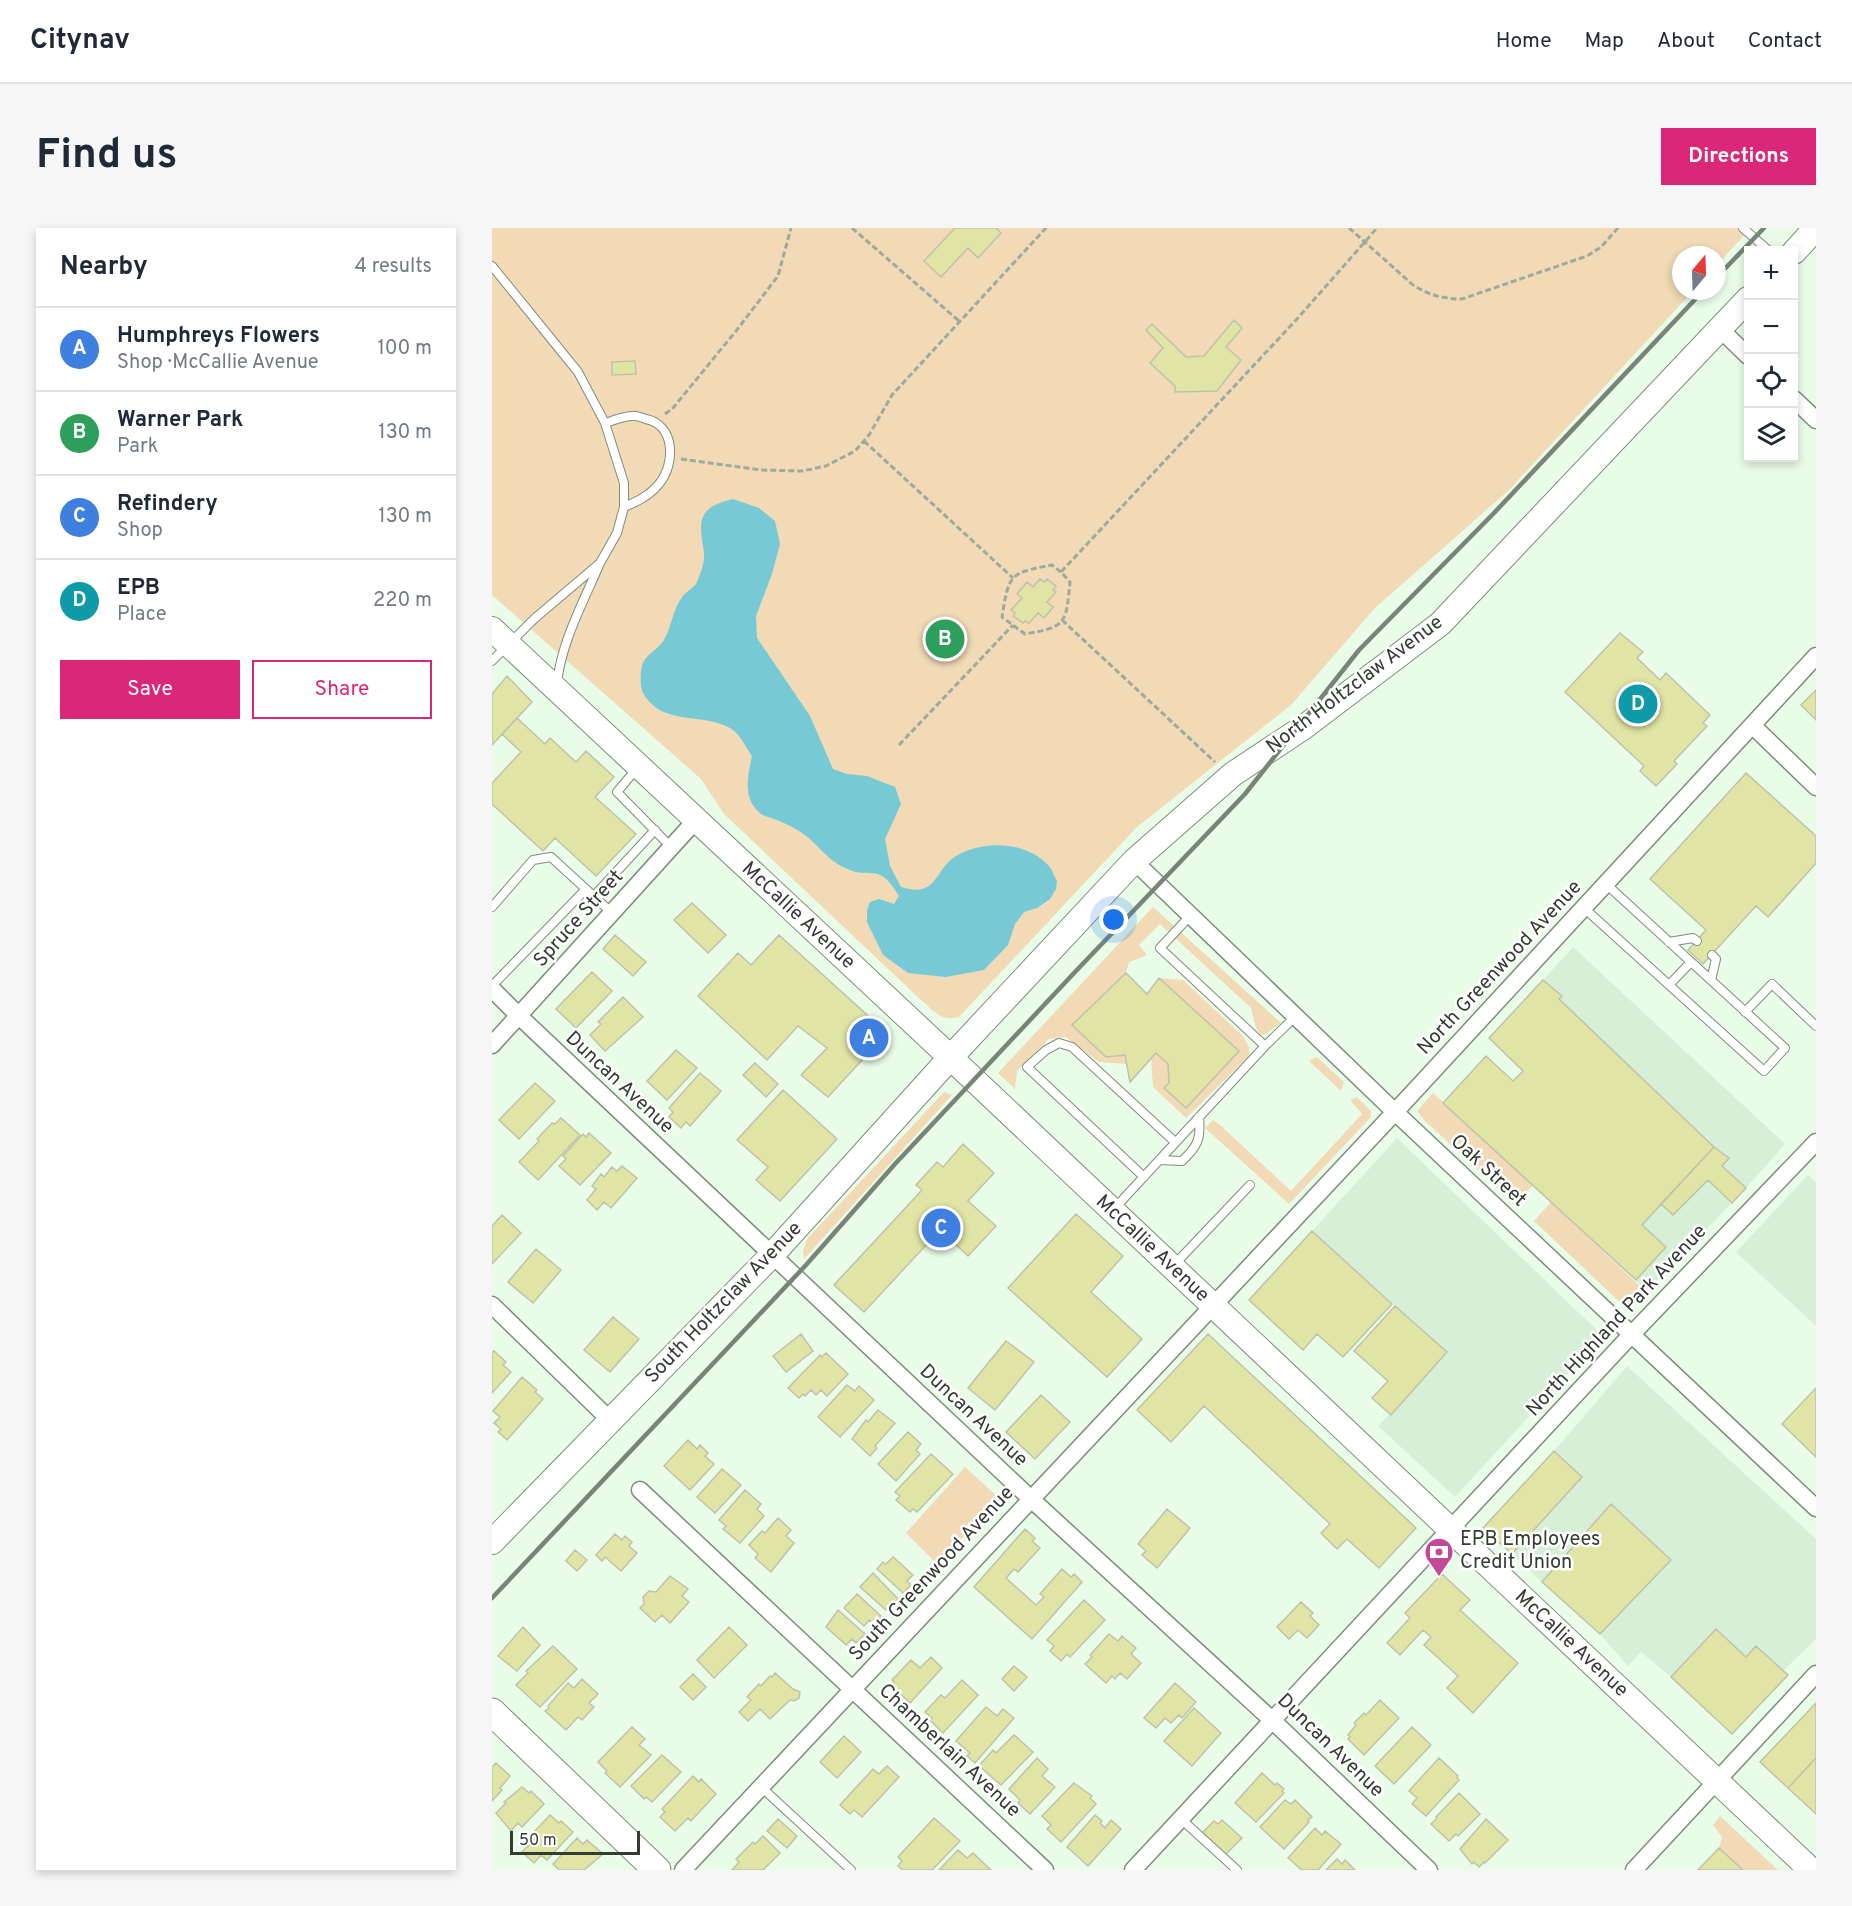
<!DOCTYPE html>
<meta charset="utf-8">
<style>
:root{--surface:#fff;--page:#f6f6f7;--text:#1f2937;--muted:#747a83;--line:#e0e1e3;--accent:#db2777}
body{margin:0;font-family:Overpass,sans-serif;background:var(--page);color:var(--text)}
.controls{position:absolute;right:18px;top:18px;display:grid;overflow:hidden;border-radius:0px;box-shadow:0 3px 9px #0003}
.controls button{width:54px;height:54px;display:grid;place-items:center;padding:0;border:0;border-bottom:2px solid var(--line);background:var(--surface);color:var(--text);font:30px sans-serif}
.compass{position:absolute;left:1180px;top:18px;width:54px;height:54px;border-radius:50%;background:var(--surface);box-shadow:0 3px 9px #0003;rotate:19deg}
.scale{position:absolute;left:18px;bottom:15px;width:130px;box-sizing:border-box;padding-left:6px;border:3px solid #343b33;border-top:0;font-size:16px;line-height:21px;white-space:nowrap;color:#343b33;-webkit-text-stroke:4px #fff;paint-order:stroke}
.you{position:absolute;left:622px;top:692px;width:21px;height:21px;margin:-15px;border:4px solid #fff;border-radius:50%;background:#1a73e8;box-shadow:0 0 0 9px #1a73e833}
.badge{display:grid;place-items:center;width:39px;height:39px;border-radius:50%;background:var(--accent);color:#fff;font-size:20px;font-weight:700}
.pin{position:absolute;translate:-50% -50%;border:3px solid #fff;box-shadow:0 2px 6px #0006}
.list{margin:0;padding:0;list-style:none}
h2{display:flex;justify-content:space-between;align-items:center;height:78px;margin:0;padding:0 24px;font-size:26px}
h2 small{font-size:20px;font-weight:400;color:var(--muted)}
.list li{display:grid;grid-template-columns:39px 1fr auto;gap:18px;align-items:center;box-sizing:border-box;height:84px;padding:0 24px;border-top:2px solid var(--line)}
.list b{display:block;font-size:22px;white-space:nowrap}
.list p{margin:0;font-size:20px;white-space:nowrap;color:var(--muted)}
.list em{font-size:20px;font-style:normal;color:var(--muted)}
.actions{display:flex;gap:12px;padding:18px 24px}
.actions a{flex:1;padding:14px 0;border:2px solid var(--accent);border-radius:0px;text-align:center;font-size:21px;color:var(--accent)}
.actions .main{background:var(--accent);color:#fff}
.icon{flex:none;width:33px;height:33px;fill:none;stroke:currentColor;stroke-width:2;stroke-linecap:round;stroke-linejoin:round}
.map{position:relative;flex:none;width:1324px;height:1642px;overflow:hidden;border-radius:0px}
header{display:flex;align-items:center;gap:36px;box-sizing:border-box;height:84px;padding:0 30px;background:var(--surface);border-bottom:2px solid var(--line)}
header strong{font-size:28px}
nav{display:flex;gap:33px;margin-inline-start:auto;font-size:21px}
.intro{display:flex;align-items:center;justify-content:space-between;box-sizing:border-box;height:144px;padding:0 36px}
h1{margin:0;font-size:42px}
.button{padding:15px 27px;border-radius:0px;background:var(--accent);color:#fff;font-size:21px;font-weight:700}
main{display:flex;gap:36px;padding:0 36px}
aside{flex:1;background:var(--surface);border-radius:0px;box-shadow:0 3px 9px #0003}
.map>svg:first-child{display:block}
</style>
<header>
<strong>Citynav</strong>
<nav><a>Home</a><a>Map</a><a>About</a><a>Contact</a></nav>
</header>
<div class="intro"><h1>Find us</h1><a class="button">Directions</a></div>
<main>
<aside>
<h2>Nearby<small>4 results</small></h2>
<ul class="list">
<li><span class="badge" style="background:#3f7fe0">A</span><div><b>Humphreys Flowers</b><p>Shop · McCallie Avenue</p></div><em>100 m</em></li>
<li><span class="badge" style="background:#2e9e5b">B</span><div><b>Warner Park</b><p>Park</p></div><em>130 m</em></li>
<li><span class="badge" style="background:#3f7fe0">C</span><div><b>Refindery</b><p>Shop</p></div><em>130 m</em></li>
<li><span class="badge" style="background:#0f9aa8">D</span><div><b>EPB</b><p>Place</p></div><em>220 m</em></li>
</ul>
<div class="actions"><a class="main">Save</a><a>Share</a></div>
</aside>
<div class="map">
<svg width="1324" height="1642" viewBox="0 0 1324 1642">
<rect width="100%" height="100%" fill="#e9fce8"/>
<!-- built -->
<path fill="#d8efd7" d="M1081 719 1293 916 1254 960 1230 938 1237 929 1222 919 1067 771 1069 768 1051 752Z
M905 910 1111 1108 963 1269 886 1198 955 1124 820 1003Z
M1316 947 1324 954V1098L1244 1024Z
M1216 952 1240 975 1154 1064 1144 1052 1173 1020 1150 997 1169 976 1181 987Z
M1135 1138 1324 1311V1411L1291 1443 1265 1418 1254 1429 1224 1401 1179 1449 1149 1424 1136 1438 1108 1406 1178 1331 1120 1276 1050 1354 1020 1326 1090 1249 1062 1223Z"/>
<!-- green -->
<path fill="#f1dab5" d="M0 0H1259L1225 37V27H1189V63H1201L1016 263 883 380 799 477 645 599 467 789C449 794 442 783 429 772L232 586 209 551 0 367Z
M661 679 789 795 774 806 769 807 764 800 759 780 668 696 647 717 655 727 637 734 634 745 581 797 614 829 633 827 635 836 607 834 574 809 557 811 525 843 523 861 506 845Z
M667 750 691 752 751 808 757 819V828L694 890 661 859 659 830 664 825 676 836 677 855 672 860 694 880 746 824Z
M825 829 852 854 849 863 817 833Z
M452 864 460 867 312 1031 311 1023 315 1011Z
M941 865 1041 957 1023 976 933 893 925 883Z
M865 869 879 883V889L797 976 713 900 721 892 728 897 799 963 870 886 858 872Z
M1059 974 1154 1064 1137 1083 1042 993Z
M473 1239 508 1271 445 1336 414 1305Z
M1228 1588 1286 1642H1251L1227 1620 1230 1609 1221 1597Z"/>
<!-- water -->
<path fill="#77c9d5" d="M241 271 267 280 283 293 288 316 280 346 264 388 265 410 318 488 341 541 355 546 375 548 403 559 409 576 393 611 398 638 409 659C446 671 442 641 464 628 492 612 533 613 556 637 560 641 562 648 565 653L564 661 558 671 545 680 532 684 523 696 516 717 492 742 454 749 416 745 391 727 375 694V682L378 674 387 671 402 676 407 668C386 632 379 653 353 640 337 633 327 618 313 607 305 601 295 596 285 592 280 590 272 589 268 585 250 570 256 548 260 528 254 520 249 508 241 502 214 483 171 500 151 465 148 459 148 445 150 438 153 426 167 422 173 410 180 397 181 380 191 368 195 363 200 361 204 356 208 346 213 336 212 325 207 293 204 280 241 271Z"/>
<!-- building -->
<path fill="#e0e5a6" stroke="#bfc2aa" stroke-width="1.5" d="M463 0H504L509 5 486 30 476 20 449 49 432 33Z
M742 92 750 100 734 119 749 132 725 163 683 164V158L658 135 671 120 654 102 660 96 694 129 712 128Z
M143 133 144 146 120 147V134Z
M548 351 553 354 555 351 564 358 561 362 564 364 555 374 561 379 552 390 546 385 537 395 533 393 531 395 521 388 523 385 519 382 530 370 525 366 535 354 541 359Z
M1128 405 1151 424 1145 430 1168 452 1174 445 1218 487 1211 495 1215 498 1182 533 1185 536 1164 558 1148 543 1152 538 1073 464Z
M15 448 40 474 0 517V466Z
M1324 462V492L1309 477Z
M25 490 53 516 58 510 84 534 94 523 122 549 103 569 144 606 104 648 63 610 51 623 0 576V555L29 524 10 506Z
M1254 545 1324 608V635L1276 689 1264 678 1211 736 1196 722 1214 702 1158 651Z
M200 675 234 707 216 725 182 692Z
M123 707 154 734 141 748 111 721Z
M287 707 395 805 336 869 309 847 335 820 306 798 275 832 206 768 246 725 259 737Z
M100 744 120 763 84 800 64 781Z
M634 745 655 766 667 750 747 823 694 880 672 860 677 855 676 836 664 825 638 854 633 827 614 829 580 797Z
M1051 752 1070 768 1067 771 1222 919 1150 997 1174 1019 1144 1052 951 875 994 828 1021 853 1031 843 997 810Z
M131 769 151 789 113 823 98 807 109 796 106 794Z
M184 822 205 840 175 872 155 853Z
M263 835 286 856 274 869 251 847Z
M208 845 229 863 198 898 194 894 189 900 177 889 181 884 177 880Z
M43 855 63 873 27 911 7 892Z
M291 862 345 911 288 973 264 952 276 939 245 912Z
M69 890 88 907 46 952 27 934 47 913 45 911 60 895 63 896Z
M97 905 119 925 88 957 67 938 74 931 71 928 91 906 94 909Z
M471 916 502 945 476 973 504 998 476 1028 448 1002 372 1084 342 1057 430 962 424 957 445 934 451 939Z
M1222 919 1237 930 1230 938 1254 960 1240 975 1216 952 1181 987 1169 976Z
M130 938 145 950 119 980 112 974 105 982 95 972 104 961 100 958 109 946 112 949 120 939 125 943Z
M584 986 631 1028 599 1064 650 1111 615 1149 516 1060Z
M10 987 29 1005 0 1036V998Z
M820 1003 900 1076 851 1129 825 1106 811 1122 757 1072Z
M44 1021 69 1042 41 1075 16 1054Z
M903 1078 955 1124 899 1187 880 1170 896 1153 862 1123Z
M121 1089 147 1111 118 1144 92 1122Z
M309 1106 321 1123 294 1144 281 1128Z
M716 1106 924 1300 887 1340 855 1311 845 1321 829 1305 838 1296 712 1178 679 1214 645 1182Z
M514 1113 542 1134 503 1182 476 1160Z
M2 1123 14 1134 11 1137 19 1144 0 1165V1124Z
M334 1125 356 1146 335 1168 329 1162 324 1167 319 1162 313 1168 311 1166 307 1170 296 1160 328 1127 330 1129Z
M30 1149 45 1162 43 1164 51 1171 15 1212 6 1204 9 1201 2 1195 8 1189 1 1183Z
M355 1157 363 1163 367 1158 382 1172 348 1209 326 1189Z
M1324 1160V1229L1290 1196Z
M549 1167 578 1194 543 1231 514 1204Z
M386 1182 403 1195 383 1218 385 1220 378 1228 360 1211 374 1192 376 1194Z
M416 1204 429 1216 424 1222 428 1226 404 1253 386 1236Z
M196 1212 205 1221 208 1217 216 1225 213 1228 222 1236 198 1262 172 1238Z
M1062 1223 1090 1249 1020 1326 991 1300Z
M439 1226 461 1246 425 1284 421 1281 418 1284 404 1272 408 1268 403 1264Z
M230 1241 249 1257 223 1285 205 1269Z
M253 1262 269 1276 265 1281 272 1288 248 1315 231 1301 234 1298 227 1292Z
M1119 1276 1179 1332 1108 1406 1050 1354Z
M675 1281 698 1300 665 1340 650 1327 654 1323 646 1316Z
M286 1290 299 1302 294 1308 302 1315 279 1344 263 1330 266 1326 257 1317 270 1303 273 1305Z
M533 1301 543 1310 540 1313 548 1320 526 1344 522 1341 514 1350 544 1377 552 1369 548 1366 570 1341 579 1349 582 1346 590 1354 540 1411 482 1359Z
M123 1306 130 1312 133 1308 140 1314 137 1318 145 1325 129 1343 113 1329 110 1333 104 1327Z
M83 1322 95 1332 85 1343 74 1333Z
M401 1329 421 1347 415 1353 419 1357 411 1365 385 1341 391 1334 394 1336Z
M381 1345 406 1371 394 1382 368 1359Z
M950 1346 978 1372 968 1382 1026 1435 981 1485 955 1460 966 1448 932 1417 939 1409 931 1402 908 1427 895 1415 918 1390 913 1385Z
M178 1348 196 1361 190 1368 197 1374 178 1395 170 1387 163 1394 148 1380 152 1376 151 1369 157 1363 164 1364Z
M365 1366 389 1388 382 1396 377 1392 372 1398 352 1380Z
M592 1372 613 1392 578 1429 575 1426 569 1433 558 1423 562 1418 555 1412Z
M809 1374 821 1385 818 1388 827 1397 815 1410 806 1402 797 1411 785 1399Z
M346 1382 373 1406 364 1415 360 1411 354 1417 334 1399Z
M31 1399 48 1417 25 1443 6 1428Z
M237 1399 255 1417 222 1450 205 1432Z
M1224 1401 1254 1429 1264 1418 1296 1447 1240 1506 1179 1449Z
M617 1406 626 1413 630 1408 644 1420 639 1426 649 1435 635 1451 628 1445 623 1451 620 1448 614 1455 593 1436 600 1429 598 1427Z
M61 1418 85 1441 48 1479 24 1457 36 1445 34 1443Z
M439 1429 450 1440 418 1475 399 1457 402 1454 400 1452 419 1432 428 1440Z
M522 1438 535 1449 522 1463 510 1451Z
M283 1445 301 1461 308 1464 307 1470 302 1473 298 1472 278 1491 268 1481 256 1493 247 1484 259 1472 255 1469 267 1456 269 1458 278 1448 280 1449Z
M201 1446 214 1459 201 1472 188 1459Z
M90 1451 106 1466 97 1475 102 1479 90 1492 86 1489 74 1502 53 1483 57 1480 56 1478 76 1455 82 1460Z
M470 1452 486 1467 451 1505 438 1492 440 1490 433 1484 449 1467 453 1470Z
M683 1455 704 1474 690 1490 687 1487 679 1495 673 1490 664 1500 652 1490Z
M888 1472 907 1490 872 1527 856 1511 858 1509 856 1507 864 1497 862 1495 872 1485 874 1487Z
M1324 1475V1530L1296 1560 1268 1534Z
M494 1479 505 1488 511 1481 522 1490 483 1535 475 1528 478 1525 464 1513Z
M702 1480 729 1505 700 1538 672 1513Z
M140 1499 153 1511 147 1517 159 1527 128 1559 113 1545 115 1543 106 1534Z
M920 1499 939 1517 902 1556 883 1538Z
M522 1507 541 1524 509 1557 487 1538 501 1522 504 1525Z
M352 1508 369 1524 345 1550 328 1534Z
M170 1527 189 1544 160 1574 154 1569 152 1571 139 1558Z
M545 1530 556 1541 550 1548 563 1559 538 1586 526 1575 528 1572 517 1561Z
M947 1530 966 1548 965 1550 967 1552 934 1588 920 1576 925 1570 917 1563Z
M1324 1530V1586L1296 1560Z
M4 1535 18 1548 8 1560 10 1562 0 1573V1539Z
M395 1538 407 1549 370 1589 362 1582 358 1586 348 1577 381 1541 387 1546Z
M770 1545 783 1557 785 1555 792 1561 790 1563 792 1565 764 1594 743 1575Z
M201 1548 207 1554 209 1551 224 1566 199 1593 196 1590 183 1603 168 1589 173 1584 170 1581Z
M582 1555 600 1568 598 1570 604 1576 569 1614 555 1601 559 1597 550 1588Z
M30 1559 37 1565 39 1563 52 1576 30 1599 26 1595 19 1603 4 1585 14 1575 12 1574Z
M967 1565 988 1586 966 1608 964 1606 957 1613 939 1596 945 1590 944 1589Z
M793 1572 799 1576 803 1572 820 1589 816 1592 817 1594 792 1621 768 1599Z
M58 1587 67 1595 69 1593 81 1604 55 1632 49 1627 42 1635 30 1624 45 1609 41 1605Z
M603 1587 610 1593 608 1595 613 1600 619 1592 629 1601 596 1638 575 1619Z
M442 1590 468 1613 440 1642H411L406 1638 410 1633 406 1629Z
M286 1591 305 1608 295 1620 275 1603Z
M994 1591 1016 1612 993 1635 992 1634 987 1639 982 1634 980 1636 968 1621Z
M730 1592 750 1610 732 1628 709 1606 722 1593 726 1596Z
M823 1600 830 1607 833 1603 849 1616 826 1642H810L796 1630Z
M271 1608 288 1625 271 1642H240L247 1634 244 1631 261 1614 263 1616Z
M85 1610 91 1616 95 1612 111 1626 92 1642H67L61 1636Z
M1227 1620 1251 1642H1206Z
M466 1622 475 1630 481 1625 499 1642H447Z
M845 1631 850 1636 853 1632 863 1642H834Z"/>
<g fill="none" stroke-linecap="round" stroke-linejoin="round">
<!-- lane casing -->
<g stroke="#7d8e7c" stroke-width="10">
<path id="lane" d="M1251 0 1276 22
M0 38 86 144 113 195 132 255V279L125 305 108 335
M113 195C121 193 131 188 140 188 144 187 150 190 154 191 183 197 184 235 167 256 157 268 146 273 132 279
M0 433 42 391 108 335C92 373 69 414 65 456
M146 539 125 564 180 620
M102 668 163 602
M0 679 41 632 59 629 120 685
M1092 680 1272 843 1293 820 1114 656
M699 687 668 720 773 818
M1177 714 1201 710 1205 713
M1219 752 1224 731 1220 727
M1177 757 1199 734
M0 758 94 661
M1253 784 1280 756 1324 798
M667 932 690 933C706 918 709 911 707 889
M652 949 535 839 554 822 567 815 580 819 683 914
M621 982 773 818 804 788
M682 1037 758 957
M269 1559 359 1642
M689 1591 745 1642"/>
</g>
<!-- street casing -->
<g stroke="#7d8e7c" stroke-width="19">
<path id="street" d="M1228 101 1256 128
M1302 171 1324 192
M1261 498 1324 559
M642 633 903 884 1324 1280
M0 761 27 788 539 1271 780 1492 937 1642
M0 817 204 592
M0 1077 119 1193
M148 1262 553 1642
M191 1642 903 884 1324 428
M641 1642 1139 1107 1324 914
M1142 1642 1324 1446"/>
</g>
<!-- secondary casing -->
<g stroke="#7d8e7c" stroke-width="26">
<path id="secondary" d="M1302 24 1324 0
M0 401 442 814 1319 1642
M0 1314 280 1027 458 830 642 633 741 546 812 499 948 396 1256 71"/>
</g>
<!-- primary casing -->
<g stroke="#7d8e7c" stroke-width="29">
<path id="primary" d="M0 1484 165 1642"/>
</g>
<!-- path -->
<path stroke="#9dab9c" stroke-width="3" stroke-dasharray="6 3" stroke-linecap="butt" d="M360 0 467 93
M857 0 921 57C937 67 951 71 970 71L1095 28 1109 19 1126 0
M173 186 181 180 244 103 286 48 299 0
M372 213 521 350
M189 231 269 242 310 243 334 238 363 223 377 207 400 167 554 0
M569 344 560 337C517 345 517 346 510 389L533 406C575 399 574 395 578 354L569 344 805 91 885 0
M570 392 723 534
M407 517 521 397"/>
<!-- lane -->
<use href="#lane" stroke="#fff" stroke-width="8"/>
<!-- street -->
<use href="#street" stroke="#fff" stroke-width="16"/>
<!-- secondary -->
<use href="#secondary" stroke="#fff" stroke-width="24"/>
<!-- primary -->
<use href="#primary" stroke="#fff" stroke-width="27"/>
<!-- rail -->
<path stroke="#788477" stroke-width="4.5" d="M1225 49 1272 0
M0 1370 314 1037 403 936 583 744 753 566 867 422 1002 285 1211 63"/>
</g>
<!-- icons -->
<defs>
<g id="bank-pin" transform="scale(1.5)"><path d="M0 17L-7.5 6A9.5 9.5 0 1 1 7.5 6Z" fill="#c34899" stroke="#fff"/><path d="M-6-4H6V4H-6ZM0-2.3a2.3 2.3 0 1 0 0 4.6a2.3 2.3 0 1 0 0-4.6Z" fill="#fff"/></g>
</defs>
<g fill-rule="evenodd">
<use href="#bank-pin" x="947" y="1324"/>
</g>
<g text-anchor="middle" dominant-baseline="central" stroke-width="5" stroke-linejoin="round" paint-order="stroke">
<!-- street labels -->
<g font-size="20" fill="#343b33" stroke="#fff">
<text transform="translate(863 457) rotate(-37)">North Holtzclaw Avenue</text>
<text transform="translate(306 688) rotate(43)">McCallie Avenue</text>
<text transform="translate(87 691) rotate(-48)">Spruce Street</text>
<text transform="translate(1008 740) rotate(-47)">North Greenwood Avenue</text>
<text transform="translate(127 855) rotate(43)">Duncan Avenue</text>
<text transform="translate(996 943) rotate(43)">Oak Street</text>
<text transform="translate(660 1021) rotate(43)">McCallie Avenue</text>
<text transform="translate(232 1075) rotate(-46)">South Holtzclaw Avenue</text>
<text transform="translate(1125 1093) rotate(-47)">North Highland Park Avenue</text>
<text transform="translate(481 1188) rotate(43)">Duncan Avenue</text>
<text transform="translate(440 1346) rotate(-47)">South Greenwood Avenue</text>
<text transform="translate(1079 1416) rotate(43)">McCallie Avenue</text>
<text transform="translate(838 1518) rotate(44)">Duncan Avenue</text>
<text transform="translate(457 1523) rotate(43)">Chamberlain Avenue</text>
</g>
<!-- poi labels -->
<g font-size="20" fill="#343b33" stroke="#fff" text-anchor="start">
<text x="968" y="1312">EPB Employees<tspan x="968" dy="23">Credit Union</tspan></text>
</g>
</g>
</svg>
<div class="controls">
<button>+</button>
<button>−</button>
<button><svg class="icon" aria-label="locate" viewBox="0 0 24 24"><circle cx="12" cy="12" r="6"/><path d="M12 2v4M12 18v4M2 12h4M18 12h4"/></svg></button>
<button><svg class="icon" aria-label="layers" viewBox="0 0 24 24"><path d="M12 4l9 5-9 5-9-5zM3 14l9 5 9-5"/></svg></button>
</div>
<svg class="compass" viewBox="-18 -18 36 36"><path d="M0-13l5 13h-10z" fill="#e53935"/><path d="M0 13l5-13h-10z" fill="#747a83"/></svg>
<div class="scale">50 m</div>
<div class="you"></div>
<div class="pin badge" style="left:377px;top:810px;background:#3f7fe0">A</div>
<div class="pin badge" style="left:453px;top:411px;background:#2e9e5b">B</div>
<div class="pin badge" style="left:449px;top:1000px;background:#3f7fe0">C</div>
<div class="pin badge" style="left:1146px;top:476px;background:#0f9aa8">D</div>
</div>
</main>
